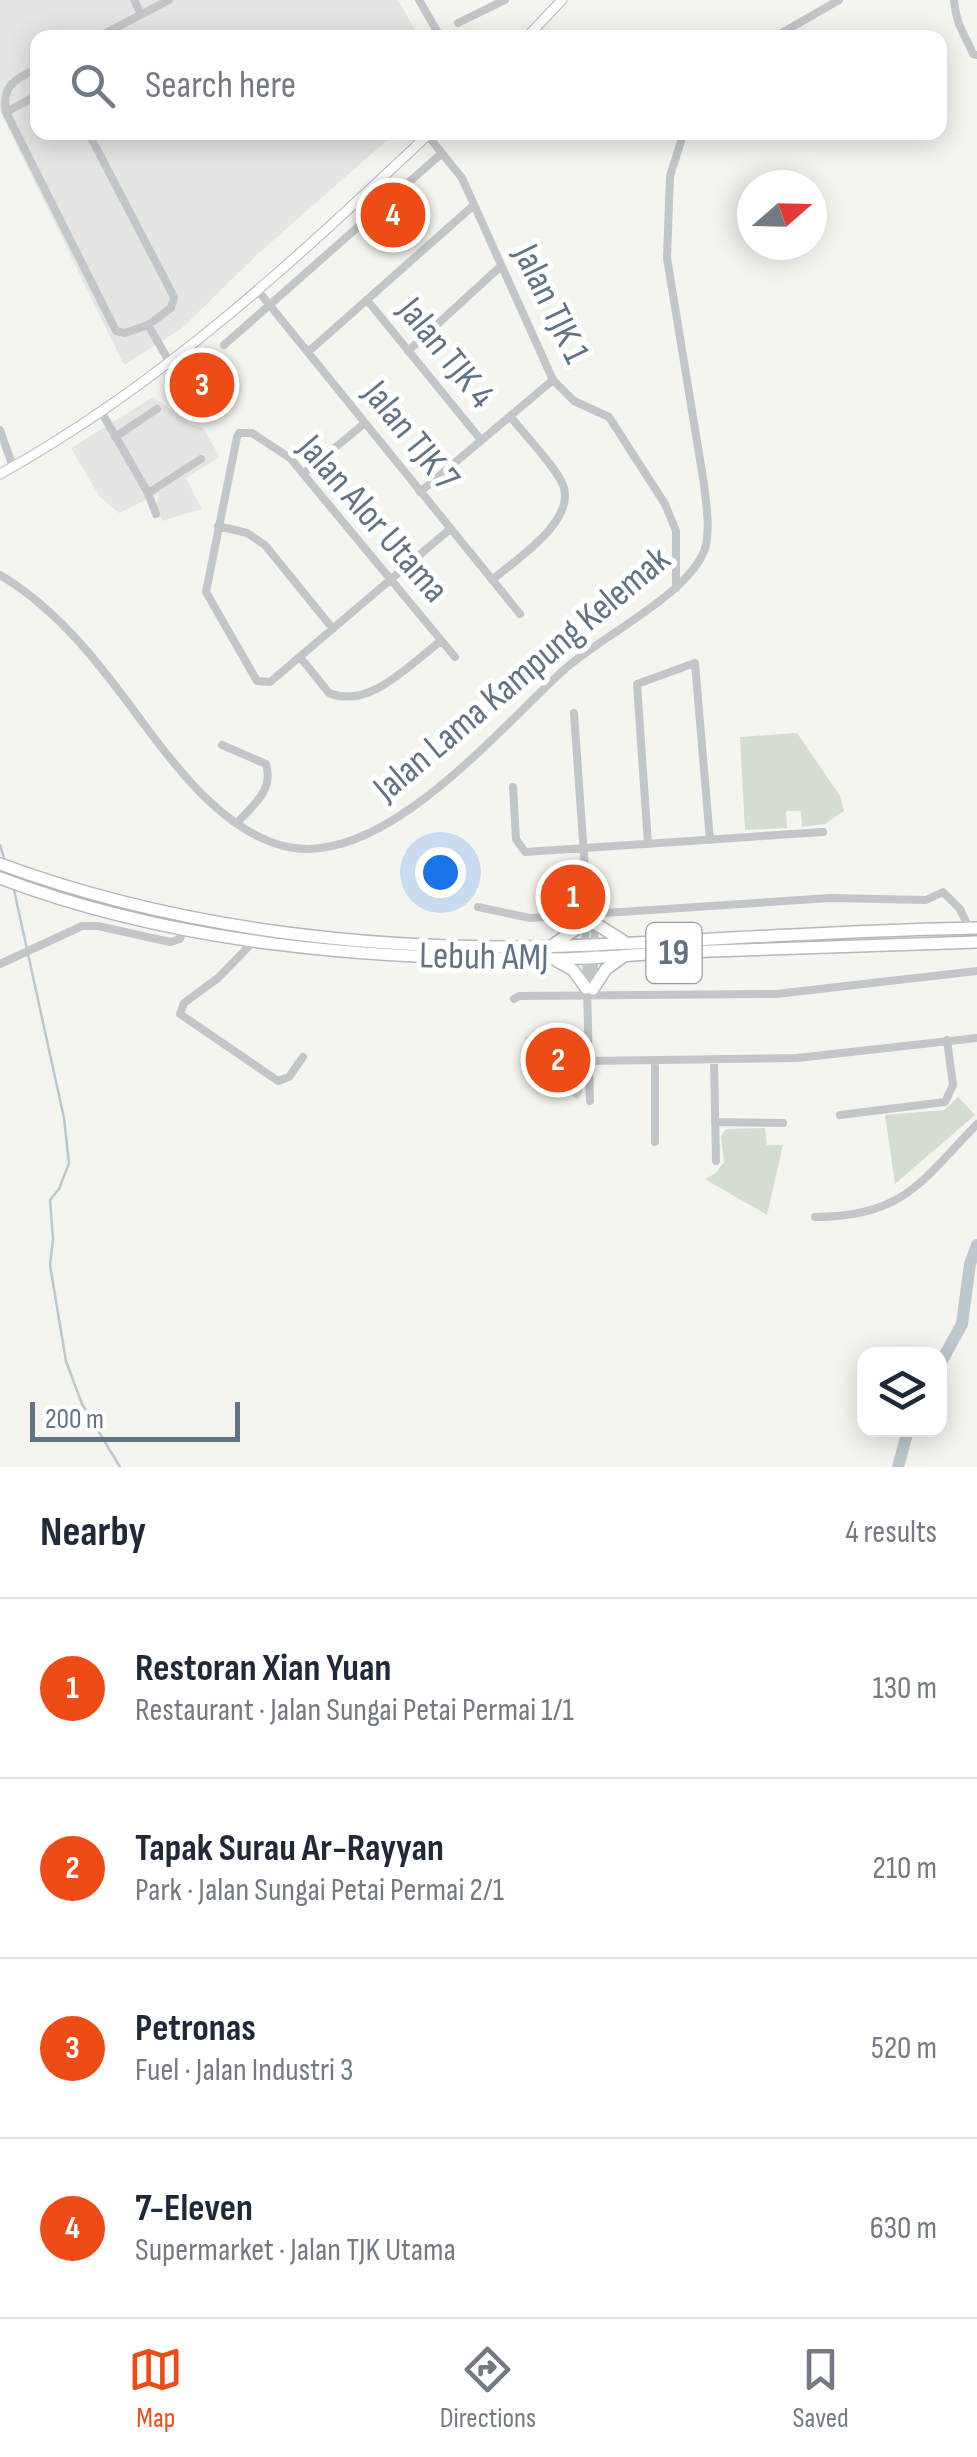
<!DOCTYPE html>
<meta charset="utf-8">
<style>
:root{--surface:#fff;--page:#f2f2f3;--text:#1f2937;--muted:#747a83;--line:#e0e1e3;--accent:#ee4c17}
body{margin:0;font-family:"Sofia Sans Condensed",sans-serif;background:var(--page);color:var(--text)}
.controls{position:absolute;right:30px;bottom:30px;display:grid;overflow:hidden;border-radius:20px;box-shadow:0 5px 25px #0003}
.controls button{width:90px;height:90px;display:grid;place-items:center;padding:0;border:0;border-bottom:2px solid var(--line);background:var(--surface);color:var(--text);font:50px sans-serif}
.compass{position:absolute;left:737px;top:170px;width:90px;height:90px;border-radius:50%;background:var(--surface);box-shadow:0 5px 25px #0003;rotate:70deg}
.scale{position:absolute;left:30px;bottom:25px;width:210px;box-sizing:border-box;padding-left:10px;border:5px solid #627484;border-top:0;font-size:28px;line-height:35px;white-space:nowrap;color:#627484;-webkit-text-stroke:8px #fff;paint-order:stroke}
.you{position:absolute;left:440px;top:872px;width:35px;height:35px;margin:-25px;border:8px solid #fff;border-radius:50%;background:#1a73e8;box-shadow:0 0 0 15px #1a73e833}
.badge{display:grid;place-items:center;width:65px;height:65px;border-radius:50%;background:var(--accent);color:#fff;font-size:32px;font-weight:700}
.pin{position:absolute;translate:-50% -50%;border:5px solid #fff;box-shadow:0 2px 10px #0006}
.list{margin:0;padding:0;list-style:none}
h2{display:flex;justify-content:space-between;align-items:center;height:130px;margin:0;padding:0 40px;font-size:42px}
h2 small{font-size:32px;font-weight:400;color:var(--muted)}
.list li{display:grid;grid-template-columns:65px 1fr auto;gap:30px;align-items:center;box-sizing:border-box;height:180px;padding:0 40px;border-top:2px solid var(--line)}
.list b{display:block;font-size:38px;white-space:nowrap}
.list p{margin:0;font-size:32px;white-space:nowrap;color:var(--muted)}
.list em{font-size:32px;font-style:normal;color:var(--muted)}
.icon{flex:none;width:55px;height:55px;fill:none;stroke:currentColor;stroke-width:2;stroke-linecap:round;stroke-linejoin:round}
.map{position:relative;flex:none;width:977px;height:1467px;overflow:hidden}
.search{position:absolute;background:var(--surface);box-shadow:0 5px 25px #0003;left:30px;right:30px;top:30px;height:110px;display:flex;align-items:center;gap:25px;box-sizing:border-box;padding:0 35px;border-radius:20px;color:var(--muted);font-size:38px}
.sheet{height:850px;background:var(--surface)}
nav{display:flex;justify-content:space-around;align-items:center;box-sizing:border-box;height:140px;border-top:2px solid var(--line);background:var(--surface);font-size:28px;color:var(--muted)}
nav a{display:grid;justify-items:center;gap:5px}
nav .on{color:var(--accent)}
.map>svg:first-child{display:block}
</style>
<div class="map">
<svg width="977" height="1467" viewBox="0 0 977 1467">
<rect width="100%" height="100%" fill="#f5f5f0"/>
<!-- built -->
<path fill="#e5e6e4" d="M0 0H398L419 37 38 38V132L395 133 258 254 181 329 124 365 0 111Z
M153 397 190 424 203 428 220 457 186 478 202 509 162 521 156 504 159 493 119 513 99 496 71 448Z"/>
<!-- green -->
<path fill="#d5dcd1" d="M797 733 840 796 844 811 825 824 802 827 801 811H786L787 828 745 830 740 737Z
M581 1036 582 1093 578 1099 546 1082 525 1037Z
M958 1097 975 1115 895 1184 885 1115 944 1110Z
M765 1128 767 1145H783L767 1215 705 1179 716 1173 724 1162 721 1136 726 1129Z"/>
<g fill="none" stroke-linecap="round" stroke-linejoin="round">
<!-- stream -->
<path stroke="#bcc8cd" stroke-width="2.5" d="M0 845 4 858
M14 890 64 1118 69 1163 59 1189 50 1200 53 1239 50 1265 66 1361 82 1404 120 1467"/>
<!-- river -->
<path stroke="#bcc8cd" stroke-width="12" d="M940 1364 962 1324 970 1264 977 1245
M898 1467 908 1430"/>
<!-- major casing -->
<g stroke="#b5b9bd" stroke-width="11">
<path id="major" d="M526 38 562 0
M0 474C163 384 296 259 431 132"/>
</g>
<!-- highway casing -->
<g stroke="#b4b8bb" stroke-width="14">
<path id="highway" d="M0 864C179 930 377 952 568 946 704 941 840 930 977 928
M0 878C174 944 368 960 552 959 595 959 638 954 681 952 780 949 878 945 977 942
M593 922 623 941
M554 944 585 923
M557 961 573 970 586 988
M593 989 606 969 624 956"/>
</g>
<!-- minor -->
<path stroke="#c2c6c9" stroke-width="8" d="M134 0 141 14
M419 0 441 38
M954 0C957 28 963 30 973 54L977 55
M458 23 505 0
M96 38 169 0
M773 38 839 0
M38 68C16 79 1 85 6 112L116 331 125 333 148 325 170 363
M6 112 38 95
M88 132 174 297 171 308 148 325
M428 136 462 178 553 380 574 401 609 417 665 504 676 531V588
M259 292 520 614
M367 300 481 440
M224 345 442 153
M408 351 501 266
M308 352 474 205
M102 413 148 493 156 514
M0 430 13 467
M115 437 157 409
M303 474 365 423
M420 492 553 380
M148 493 201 459
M218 526 247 533 265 545 333 629
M450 529C390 580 330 631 270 682L257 681 206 592 237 437 239 433H252L290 458 455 657
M0 575C61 611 105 671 146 727 181 774 228 834 288 847 386 867 501 726 566 668 603 635 695 591 706 545 710 525 706 504 704 484L667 258 670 176 684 132
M492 580C515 560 577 521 563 485 556 467 523 433 510 416
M300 657 329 693C370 710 411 663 441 641
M574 713 587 898 585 914 590 1101
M222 745 266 764C274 790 254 804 238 822
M513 787 516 839 525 852 823 832
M648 844 637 684 695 663 710 840
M587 898C599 925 594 959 593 987
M478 907 530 918 830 898 926 900 943 892 960 909 969 928
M255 940 218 978 184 1003 180 1014 278 1081 289 1077 303 1057
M0 964 82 926H98L170 942 180 939 184 927
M514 999 519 996 776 994 977 971
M714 1059 716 1161
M590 1061 797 1058 977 1038
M840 1115 945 1102 953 1085 947 1040
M715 1122 783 1123
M655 1142V1060
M815 1217C903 1217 921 1182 977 1124"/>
<!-- major -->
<use href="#major" stroke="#fff" stroke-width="9"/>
<!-- highway -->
<use href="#highway" stroke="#fff" stroke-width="11"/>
</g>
<g text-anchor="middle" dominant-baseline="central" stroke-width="10" stroke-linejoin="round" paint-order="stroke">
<!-- shield labels -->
<rect fill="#fff" stroke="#919ea9" stroke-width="2.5" x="646.5" y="923" width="55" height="60" rx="8"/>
<g font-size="35" font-weight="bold" fill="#627484">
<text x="674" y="953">19</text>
</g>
<!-- street labels -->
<g font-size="38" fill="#627484" stroke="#fff">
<text transform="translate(551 304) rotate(64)">Jalan TJK 1</text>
<text transform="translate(446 353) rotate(51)">Jalan TJK 4</text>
<text transform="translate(411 436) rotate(51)">Jalan TJK 7</text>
<text transform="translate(373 519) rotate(49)">Jalan Alor Utama</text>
<text transform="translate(522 674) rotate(-40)">Jalan Lama Kampung Kelemak</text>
<text transform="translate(484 957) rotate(1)">Lebuh AMJ</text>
</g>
</g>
</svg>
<div class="controls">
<button><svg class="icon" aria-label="layers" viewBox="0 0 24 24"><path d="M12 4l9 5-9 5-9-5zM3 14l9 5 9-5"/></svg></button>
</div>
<svg class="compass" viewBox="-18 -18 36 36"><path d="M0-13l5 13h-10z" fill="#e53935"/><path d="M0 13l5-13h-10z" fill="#747a83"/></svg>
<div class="scale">200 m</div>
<div class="you"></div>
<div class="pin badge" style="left:573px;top:897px">1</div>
<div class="pin badge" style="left:558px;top:1060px">2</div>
<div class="pin badge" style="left:202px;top:385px">3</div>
<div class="pin badge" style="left:393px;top:215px">4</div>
<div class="search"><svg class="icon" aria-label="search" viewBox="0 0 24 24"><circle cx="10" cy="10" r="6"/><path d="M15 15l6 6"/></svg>Search here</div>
</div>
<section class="sheet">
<h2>Nearby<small>4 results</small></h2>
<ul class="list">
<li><span class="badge">1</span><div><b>Restoran Xian Yuan</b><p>Restaurant · Jalan Sungai Petai Permai 1/1</p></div><em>130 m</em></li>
<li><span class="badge">2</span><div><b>Tapak Surau Ar-Rayyan</b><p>Park · Jalan Sungai Petai Permai 2/1</p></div><em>210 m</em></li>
<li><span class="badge">3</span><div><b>Petronas</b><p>Fuel · Jalan Industri 3</p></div><em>520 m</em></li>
<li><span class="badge">4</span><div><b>7-Eleven</b><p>Supermarket · Jalan TJK Utama</p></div><em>630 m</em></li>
</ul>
</section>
<nav>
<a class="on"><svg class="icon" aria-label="map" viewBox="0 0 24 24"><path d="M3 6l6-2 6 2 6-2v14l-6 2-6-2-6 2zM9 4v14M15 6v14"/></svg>Map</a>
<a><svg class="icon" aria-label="directions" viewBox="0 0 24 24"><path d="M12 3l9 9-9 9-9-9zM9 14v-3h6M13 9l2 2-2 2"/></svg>Directions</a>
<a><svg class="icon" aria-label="saved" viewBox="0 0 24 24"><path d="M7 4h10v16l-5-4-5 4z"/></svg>Saved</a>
</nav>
